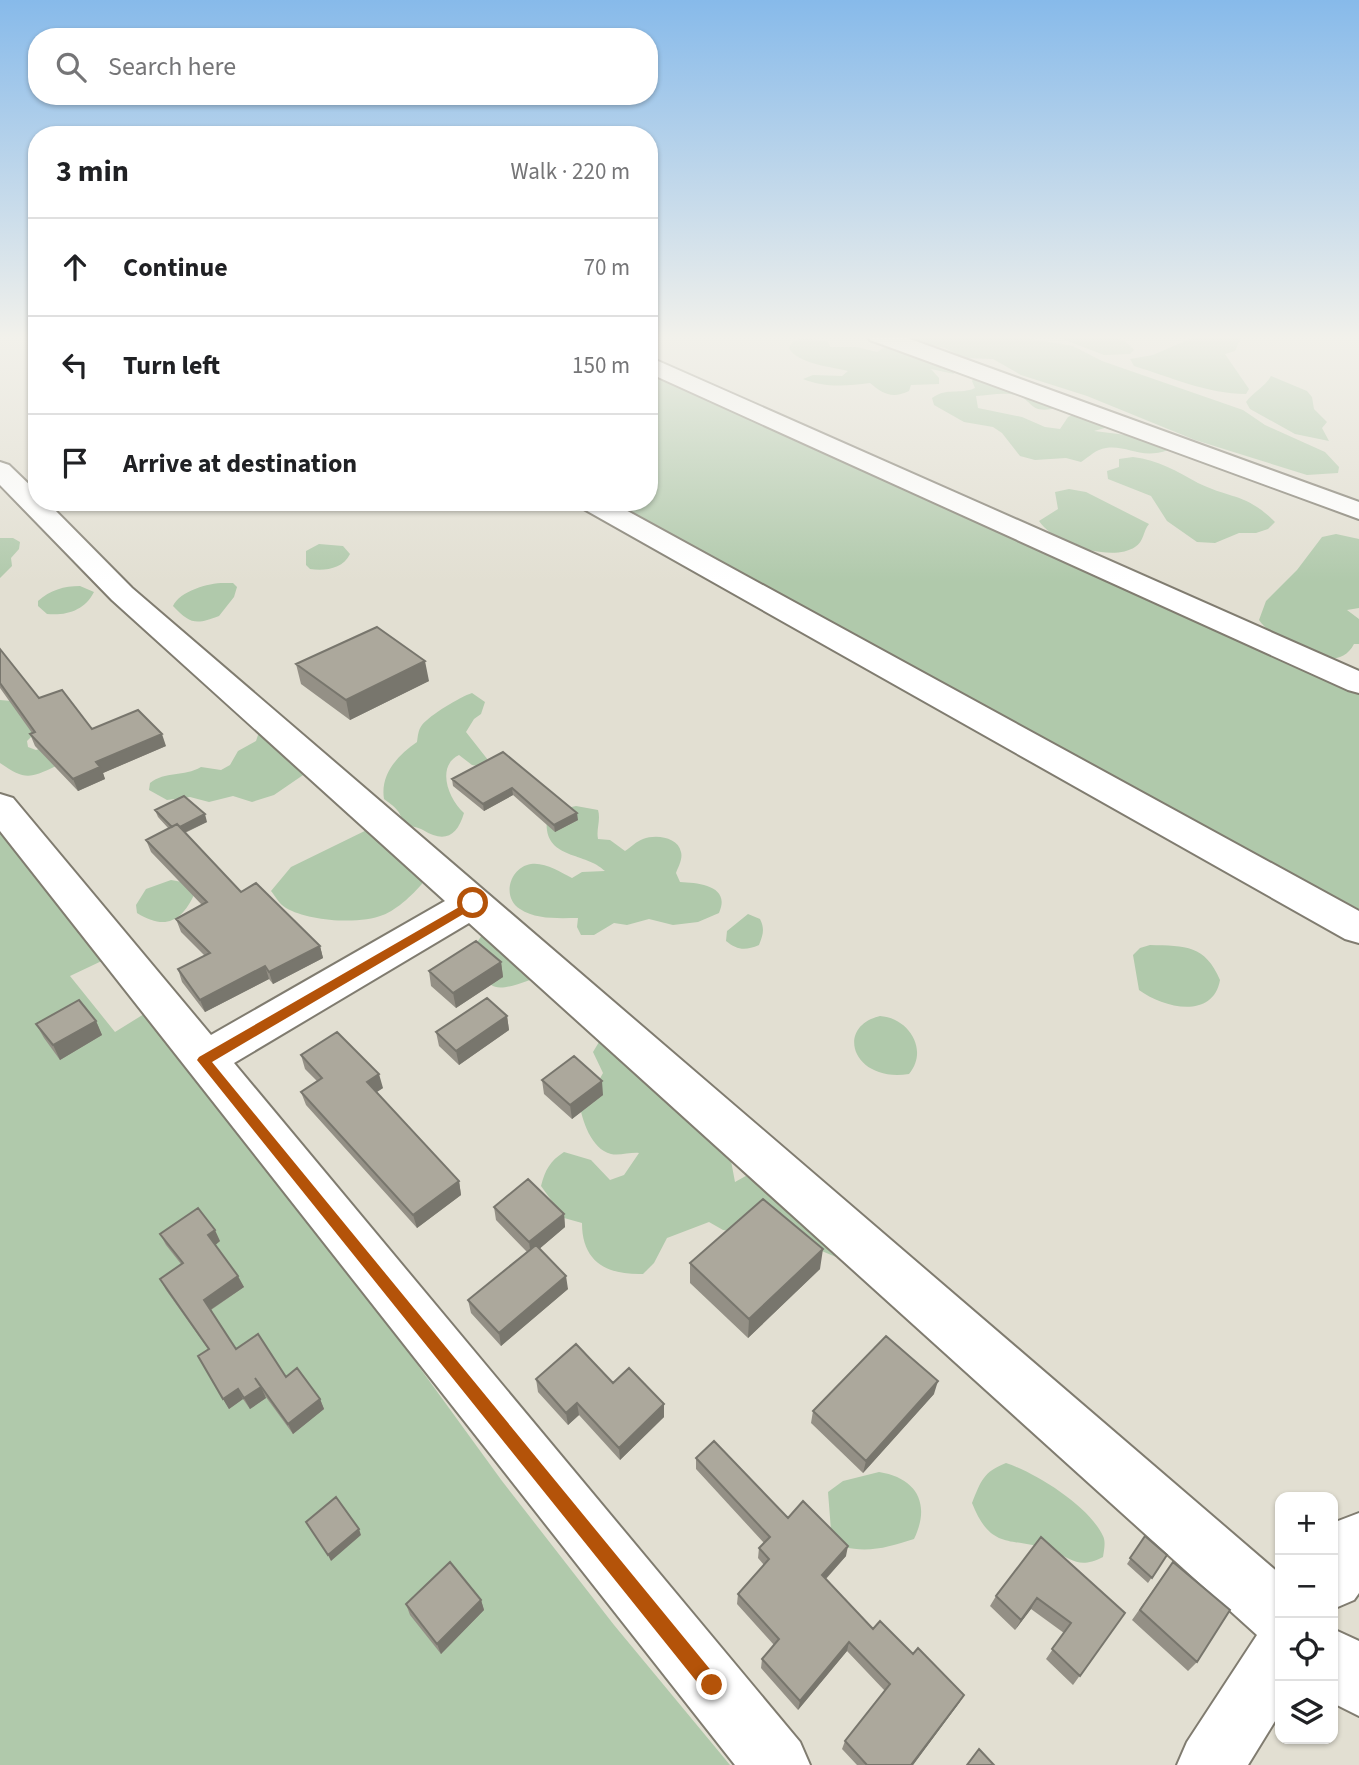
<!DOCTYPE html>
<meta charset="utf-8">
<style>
:root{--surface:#fff;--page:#f6f6f6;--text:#202124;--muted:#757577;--line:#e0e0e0}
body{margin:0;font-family:"Source Sans 3",sans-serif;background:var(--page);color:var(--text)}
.controls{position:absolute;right:21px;bottom:21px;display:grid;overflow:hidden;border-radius:14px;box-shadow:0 2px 5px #0004}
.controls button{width:63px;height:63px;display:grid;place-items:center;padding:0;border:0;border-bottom:2px solid var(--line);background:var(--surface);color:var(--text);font:35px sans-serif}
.stop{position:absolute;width:21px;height:21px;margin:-16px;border:5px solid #b45309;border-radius:50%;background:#fff}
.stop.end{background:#b45309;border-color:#fff;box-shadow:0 2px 7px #0008}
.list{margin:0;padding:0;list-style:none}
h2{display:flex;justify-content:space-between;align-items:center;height:91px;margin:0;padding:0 28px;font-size:30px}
h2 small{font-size:23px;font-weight:400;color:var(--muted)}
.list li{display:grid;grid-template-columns:46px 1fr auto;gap:21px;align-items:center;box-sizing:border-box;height:98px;padding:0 28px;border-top:2px solid var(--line)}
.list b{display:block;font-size:26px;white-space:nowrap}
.list em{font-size:23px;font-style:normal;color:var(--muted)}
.icon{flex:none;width:38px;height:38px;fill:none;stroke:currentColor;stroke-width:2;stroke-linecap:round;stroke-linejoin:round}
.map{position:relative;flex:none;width:1359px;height:1765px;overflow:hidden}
.search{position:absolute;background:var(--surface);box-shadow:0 2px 5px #0004;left:28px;top:28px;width:630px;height:77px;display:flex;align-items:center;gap:18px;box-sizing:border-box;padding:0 24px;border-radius:28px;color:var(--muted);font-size:26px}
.panel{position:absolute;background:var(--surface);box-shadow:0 2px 5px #0004;left:28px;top:126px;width:630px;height:385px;border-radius:28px}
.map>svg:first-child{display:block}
</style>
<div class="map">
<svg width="1359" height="1765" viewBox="0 0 1359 1765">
<rect width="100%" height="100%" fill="#e2dfd2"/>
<!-- green -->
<path fill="#b0c9ab" d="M910 335H1009L1073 346 1102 361 1243 410 1265 425 1325 452 1339 467 1338 473 1307 475 1195 440 1087 396 1021 375 993 359 964 358 945 348 919 343Z
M1052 335C1077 335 1118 327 1134 350L1130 354 1104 355Z
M1199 335H1242L1235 351 1225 354 1249 389 1246 394C1208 394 1170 377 1134 366L1130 359 1153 355Z
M802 338 828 341 830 347H857L877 352 891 343 953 369 954 374 931 369 939 378V384L911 385 909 391C892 399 883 394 870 383 847 386 825 388 803 379L813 375 842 376 848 371C833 367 797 364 789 348L792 342Z
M649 365 1359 687V909L1143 795 612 502H649Z
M975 376 1061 407C1027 416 1035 400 1016 395 1003 392 989 395 976 396L978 408 1022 417 1045 427 1060 429 1068 417 1078 412 1112 426 1094 431 1151 438 1166 443 1168 450C1141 460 1128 445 1106 448 1096 449 1089 457 1081 462L1066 458 1035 460 1020 456 1002 433 993 427 964 422 934 405 932 398C947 387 960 395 975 388L972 381Z
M1271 376 1307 391 1312 397 1314 409 1327 422 1322 428 1329 441 1295 434 1250 409 1246 402C1253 392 1264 388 1271 376Z
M1133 457C1159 460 1176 471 1198 483 1231 499 1246 493 1275 522L1268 529 1256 533H1239L1215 543 1197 542 1167 521 1151 496 1108 479 1107 471 1119 467V459Z
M1069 489 1086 492 1149 524C1143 531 1144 542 1135 547 1111 563 1053 543 1039 521L1058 509 1055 492Z
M1336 534 1359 539V608L1347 610 1359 619V644H1354C1336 680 1274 642 1259 620L1266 601 1297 570 1322 537Z
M0 538H13L20 542 19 549 11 558 12 566 0 578Z
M319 544 343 546 350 554C343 569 325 571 310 569L306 565V551Z
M224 583H233L237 587 234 597 219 616C196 625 190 624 173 606 180 591 208 583 224 583Z
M80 586 94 592C85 610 67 616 47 614L38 606V601C50 590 64 586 80 586Z
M472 693 485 702 481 714 474 719 466 732 488 760 483 767 472 765 459 755C436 766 448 799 464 813 457 837 444 843 423 830 418 827 411 827 407 824 401 820 401 814 397 810 394 806 388 802 384 799 380 774 398 755 417 742 418 736 418 730 422 725 430 715 460 697 472 693Z
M0 700 11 701 24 711 20 717H30L33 735 27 741 28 747 36 750 48 746 56 766C29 779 25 780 0 763Z
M265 729 309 771 274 795 252 802 233 796 209 802 190 797 167 800 149 790 150 783C165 771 184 777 201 767L221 770 230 765 238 751 256 741 258 735Z
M0 796 108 958 70 976 115 1032 157 1006 502 1481 614 1625 730 1765H0Z
M576 806 598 810C601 820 596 829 598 839L610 840 625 851C631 847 637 841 643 839 656 834 678 837 681 852 683 859 678 867 676 873L680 882C700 883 731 886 719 913L698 922 673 925 649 919 627 925 614 923 594 935H581L577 927 578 918C560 918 536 920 520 909 501 897 510 867 531 864 545 862 560 872 572 878L582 872 605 871C585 851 542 860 547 818L553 811Z
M379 824 425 880C416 892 397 910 383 915 359 925 308 921 286 908 279 904 276 897 271 891L291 867Z
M171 880 182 882 195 893C182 921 166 931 137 913L136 905 146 889Z
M748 914 760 919C765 929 763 935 759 945 745 951 737 950 726 941L727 931Z
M488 926 541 985 530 980C484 997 487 985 476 944Z
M1150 945C1186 946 1205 945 1220 980 1213 1020 1163 1008 1139 990L1133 955 1140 948Z
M880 1016C909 1018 929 1050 909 1074 853 1083 834 1027 880 1016Z
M612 1038 701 1134 716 1137 728 1145 735 1182 760 1168 847 1246 836 1257 805 1244 723 1230 709 1222 667 1238 654 1263 643 1274C608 1275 582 1263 582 1223L564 1218 541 1186C545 1170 550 1161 564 1152L591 1160 610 1180 624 1175 639 1153C631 1152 619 1156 611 1154 591 1149 582 1120 579 1102L597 1084 603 1073 593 1052 599 1042Z
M1006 1463C1036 1473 1089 1506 1103 1536 1106 1542 1104 1550 1103 1557 1079 1569 1074 1560 1052 1551 1014 1535 992 1554 972 1503 981 1481 983 1472 1006 1463Z
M879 1472C917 1478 931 1504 914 1539 889 1547 870 1553 843 1547L831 1530 828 1492 843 1481Z"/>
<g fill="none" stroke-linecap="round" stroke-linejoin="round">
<!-- minor casing -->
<g stroke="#807c70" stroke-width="4">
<path id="minor" d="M867 335H899L1359 502V519L870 340Z
M649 357 1359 671V693L1348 690 649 373Z
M0 462 9 465 37 492V502H47L132 588 1280 1574V1713L1248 1765H1177L1187 1742 1257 1635 469 923 234 1063 800 1742 810 1765H735L0 831V794L13 798 211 1035 445 901 112 600 0 485Z
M578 502H611L1359 911V943L1345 939 582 508Z
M1359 1513V1593L1354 1600 1333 1609V1529L1338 1521Z
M1333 1629 1359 1641V1716L1333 1703Z"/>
</g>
<!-- minor -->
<use href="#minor" fill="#fff" fill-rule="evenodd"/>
</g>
<!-- wall -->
<path fill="#949086" d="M0 649 39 698 92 729 166 746 103 773 105 779 78 791 35 746 30 734 32 733 0 688Z
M296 664 429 681 350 720 301 684Z
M503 752 578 820 555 832 513 795 484 811 453 786 452 779Z
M155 810 207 822 185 833 241 892 320 946 323 958 273 984 269 979 205 1012 182 982 178 969 205 956 181 932 176 919 202 905 151 852 146 840 169 829 158 817Z
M501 962 503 977 456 1008 431 986 429 971Z
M507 1016 509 1030 459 1065 439 1046 436 1032Z
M96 1021 102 1035 60 1060 44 1038 36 1024Z
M301 1055 383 1088 376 1092 459 1181 461 1195 417 1228 306 1105 301 1092 317 1081 305 1069Z
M542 1080 603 1095 572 1119 544 1094Z
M494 1207 564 1214 565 1227 539 1249 568 1289 501 1346 471 1313 468 1300 527 1252 496 1220Z
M160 1234 220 1241 215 1245 244 1287 211 1310 236 1349 286 1377 320 1399 324 1409 293 1434 263 1393 266 1398 250 1409 243 1399 229 1409 198 1356 208 1349 166 1290 160 1279 181 1264 166 1245Z
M690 1263 820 1269 748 1338 690 1283Z
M536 1379 613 1383 664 1404V1417L620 1460 579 1415 568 1425 538 1392Z
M934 1394 863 1473 811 1423 813 1411Z
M696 1458 846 1556 826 1579 873 1629 913 1654 964 1695 959 1703 913 1765H857L842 1749 845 1741 885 1691 847 1651 798 1710 761 1668 762 1659 774 1645 737 1604 738 1594 764 1565 758 1558 759 1548 764 1543 696 1469Z
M1145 1536 1167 1555 1148 1583 1127 1564Z
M1041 1537 1125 1613 1073 1685 1046 1659 1064 1633 1031 1609 1015 1630 990 1606 996 1596Z
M1165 1573 1197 1662 1188 1671 1132 1620Z
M481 1600 484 1610 441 1654 410 1615 406 1604Z"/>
<!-- shaded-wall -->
<path fill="#78766d" d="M425 661 429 681 350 720 346 700Z
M162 734 166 746 103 773 105 779 78 791 73 779 96 762Z
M512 788 513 795 484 811 483 804Z
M577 813 578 820 555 832 554 825Z
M205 814 207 822 177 836 175 829Z
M320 946 323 958 273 984 269 972Z
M501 962 503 977 456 1008 453 993Z
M265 966 269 979 205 1012 200 1000Z
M507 1016 509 1030 459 1065 456 1051Z
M96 1021 102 1035 60 1060 53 1045Z
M379 1074 383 1088 371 1096 367 1082Z
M602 1081 603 1095 572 1119 570 1105Z
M459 1181 461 1195 417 1228 413 1215Z
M564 1214 565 1227 531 1256 529 1242Z
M215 1230 220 1241 213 1247 208 1235Z
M823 1249 820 1269 748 1338 749 1319Z
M238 1276 244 1287 210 1310 204 1300Z
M566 1276 568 1289 501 1346 499 1333Z
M938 1381 934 1394 863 1473 866 1461Z
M261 1387 266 1398 250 1409 244 1398Z
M238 1389 243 1399 229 1409 223 1399Z
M320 1399 324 1409 293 1434 288 1424Z
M577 1403 579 1415 568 1425 566 1413Z
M664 1404V1417L620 1460 619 1448Z
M359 1529 361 1535 331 1561 328 1555Z
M848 1546 846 1556 820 1585 822 1575Z
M1037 1598 1031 1609 1015 1630 1021 1620Z
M481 1600 484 1610 441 1654 437 1644Z
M849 1642 847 1651 798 1710 800 1701Z
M964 1695 959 1703 913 1765H911Z"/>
<!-- building -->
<path fill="#aca89c" stroke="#78766d" stroke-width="2" d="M377 627 425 661 346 700 296 664Z
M0 649 39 698 62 690 92 729 138 710 162 734 96 762 100 767 73 779 30 734 35 732 0 683Z
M503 752 577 813 554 825 512 788 483 804 452 779Z
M184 796 205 814 180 827 177 824 172 827 155 810Z
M177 824 241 892 256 883 320 946 269 972 265 966 200 1000 178 969 210 953 176 919 207 902 146 840Z
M476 941 501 962 453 993 429 971Z
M487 998 507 1016 456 1051 436 1032Z
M79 1000 96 1021 53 1045 36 1024Z
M337 1032 379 1074 367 1082 459 1181 413 1215 301 1092 322 1078 301 1055Z
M574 1056 602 1081 570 1105 542 1080Z
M528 1179 564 1214 529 1242 494 1207Z
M763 1199 823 1249 749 1319 690 1263Z
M198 1208 215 1230 208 1235 238 1276 204 1300 236 1349 258 1334 286 1377 297 1368 320 1399 288 1424 255 1378 261 1387 244 1398 238 1389 223 1399 198 1356 209 1349 160 1279 183 1263 160 1234Z
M536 1245 566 1276 499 1333 468 1300Z
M886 1336 938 1381 866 1461 813 1411Z
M576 1344 613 1383 629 1368 664 1404 619 1448 577 1403 566 1413 536 1379Z
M714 1441 788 1518 803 1501 848 1546 822 1575 873 1629 880 1621 913 1654 918 1648 964 1695 911 1765H867L845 1741 890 1684 849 1642 800 1701 762 1659 779 1639 738 1594 769 1559 759 1548 770 1537 696 1458Z
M336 1497 359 1529 328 1555 306 1522Z
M1145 1536 1167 1555 1152 1578 1130 1558Z
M1041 1537 1125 1613 1080 1676 1052 1649 1071 1623 1037 1598 1021 1620 996 1596Z
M450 1562 481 1600 437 1644 406 1604Z
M1173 1562 1230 1610 1197 1662 1140 1610Z
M979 1749 994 1765H967Z"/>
<!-- sky -->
<linearGradient id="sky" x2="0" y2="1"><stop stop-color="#87baea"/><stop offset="0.58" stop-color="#f2f1eb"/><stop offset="1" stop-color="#f2f1eb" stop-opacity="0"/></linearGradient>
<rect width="1359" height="582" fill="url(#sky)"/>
<!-- route -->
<path fill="#b45309" d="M473 899 478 903 477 906 212 1062 718 1679 721 1685 718 1692 712 1695 705 1692 197 1060 199 1057Z"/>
</svg>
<div class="controls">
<button>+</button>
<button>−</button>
<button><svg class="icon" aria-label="locate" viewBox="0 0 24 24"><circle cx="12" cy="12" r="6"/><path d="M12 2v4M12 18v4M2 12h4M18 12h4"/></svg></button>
<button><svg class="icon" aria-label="layers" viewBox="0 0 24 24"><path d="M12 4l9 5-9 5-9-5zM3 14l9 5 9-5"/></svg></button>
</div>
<div class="stop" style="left:473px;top:903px"></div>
<div class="stop end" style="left:712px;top:1685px"></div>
<div class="search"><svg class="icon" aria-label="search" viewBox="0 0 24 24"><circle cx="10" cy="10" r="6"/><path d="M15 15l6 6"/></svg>Search here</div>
<section class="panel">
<h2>3 min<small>Walk · 220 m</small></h2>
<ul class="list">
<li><svg class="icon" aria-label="ahead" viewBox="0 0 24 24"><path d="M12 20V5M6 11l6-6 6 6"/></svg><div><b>Continue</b></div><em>70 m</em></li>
<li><svg class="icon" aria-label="left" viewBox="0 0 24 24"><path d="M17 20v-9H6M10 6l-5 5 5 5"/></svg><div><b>Turn left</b></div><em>150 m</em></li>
<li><svg class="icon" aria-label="arrive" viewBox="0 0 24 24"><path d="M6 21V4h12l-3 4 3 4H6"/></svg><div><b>Arrive at destination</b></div></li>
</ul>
</section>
</div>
